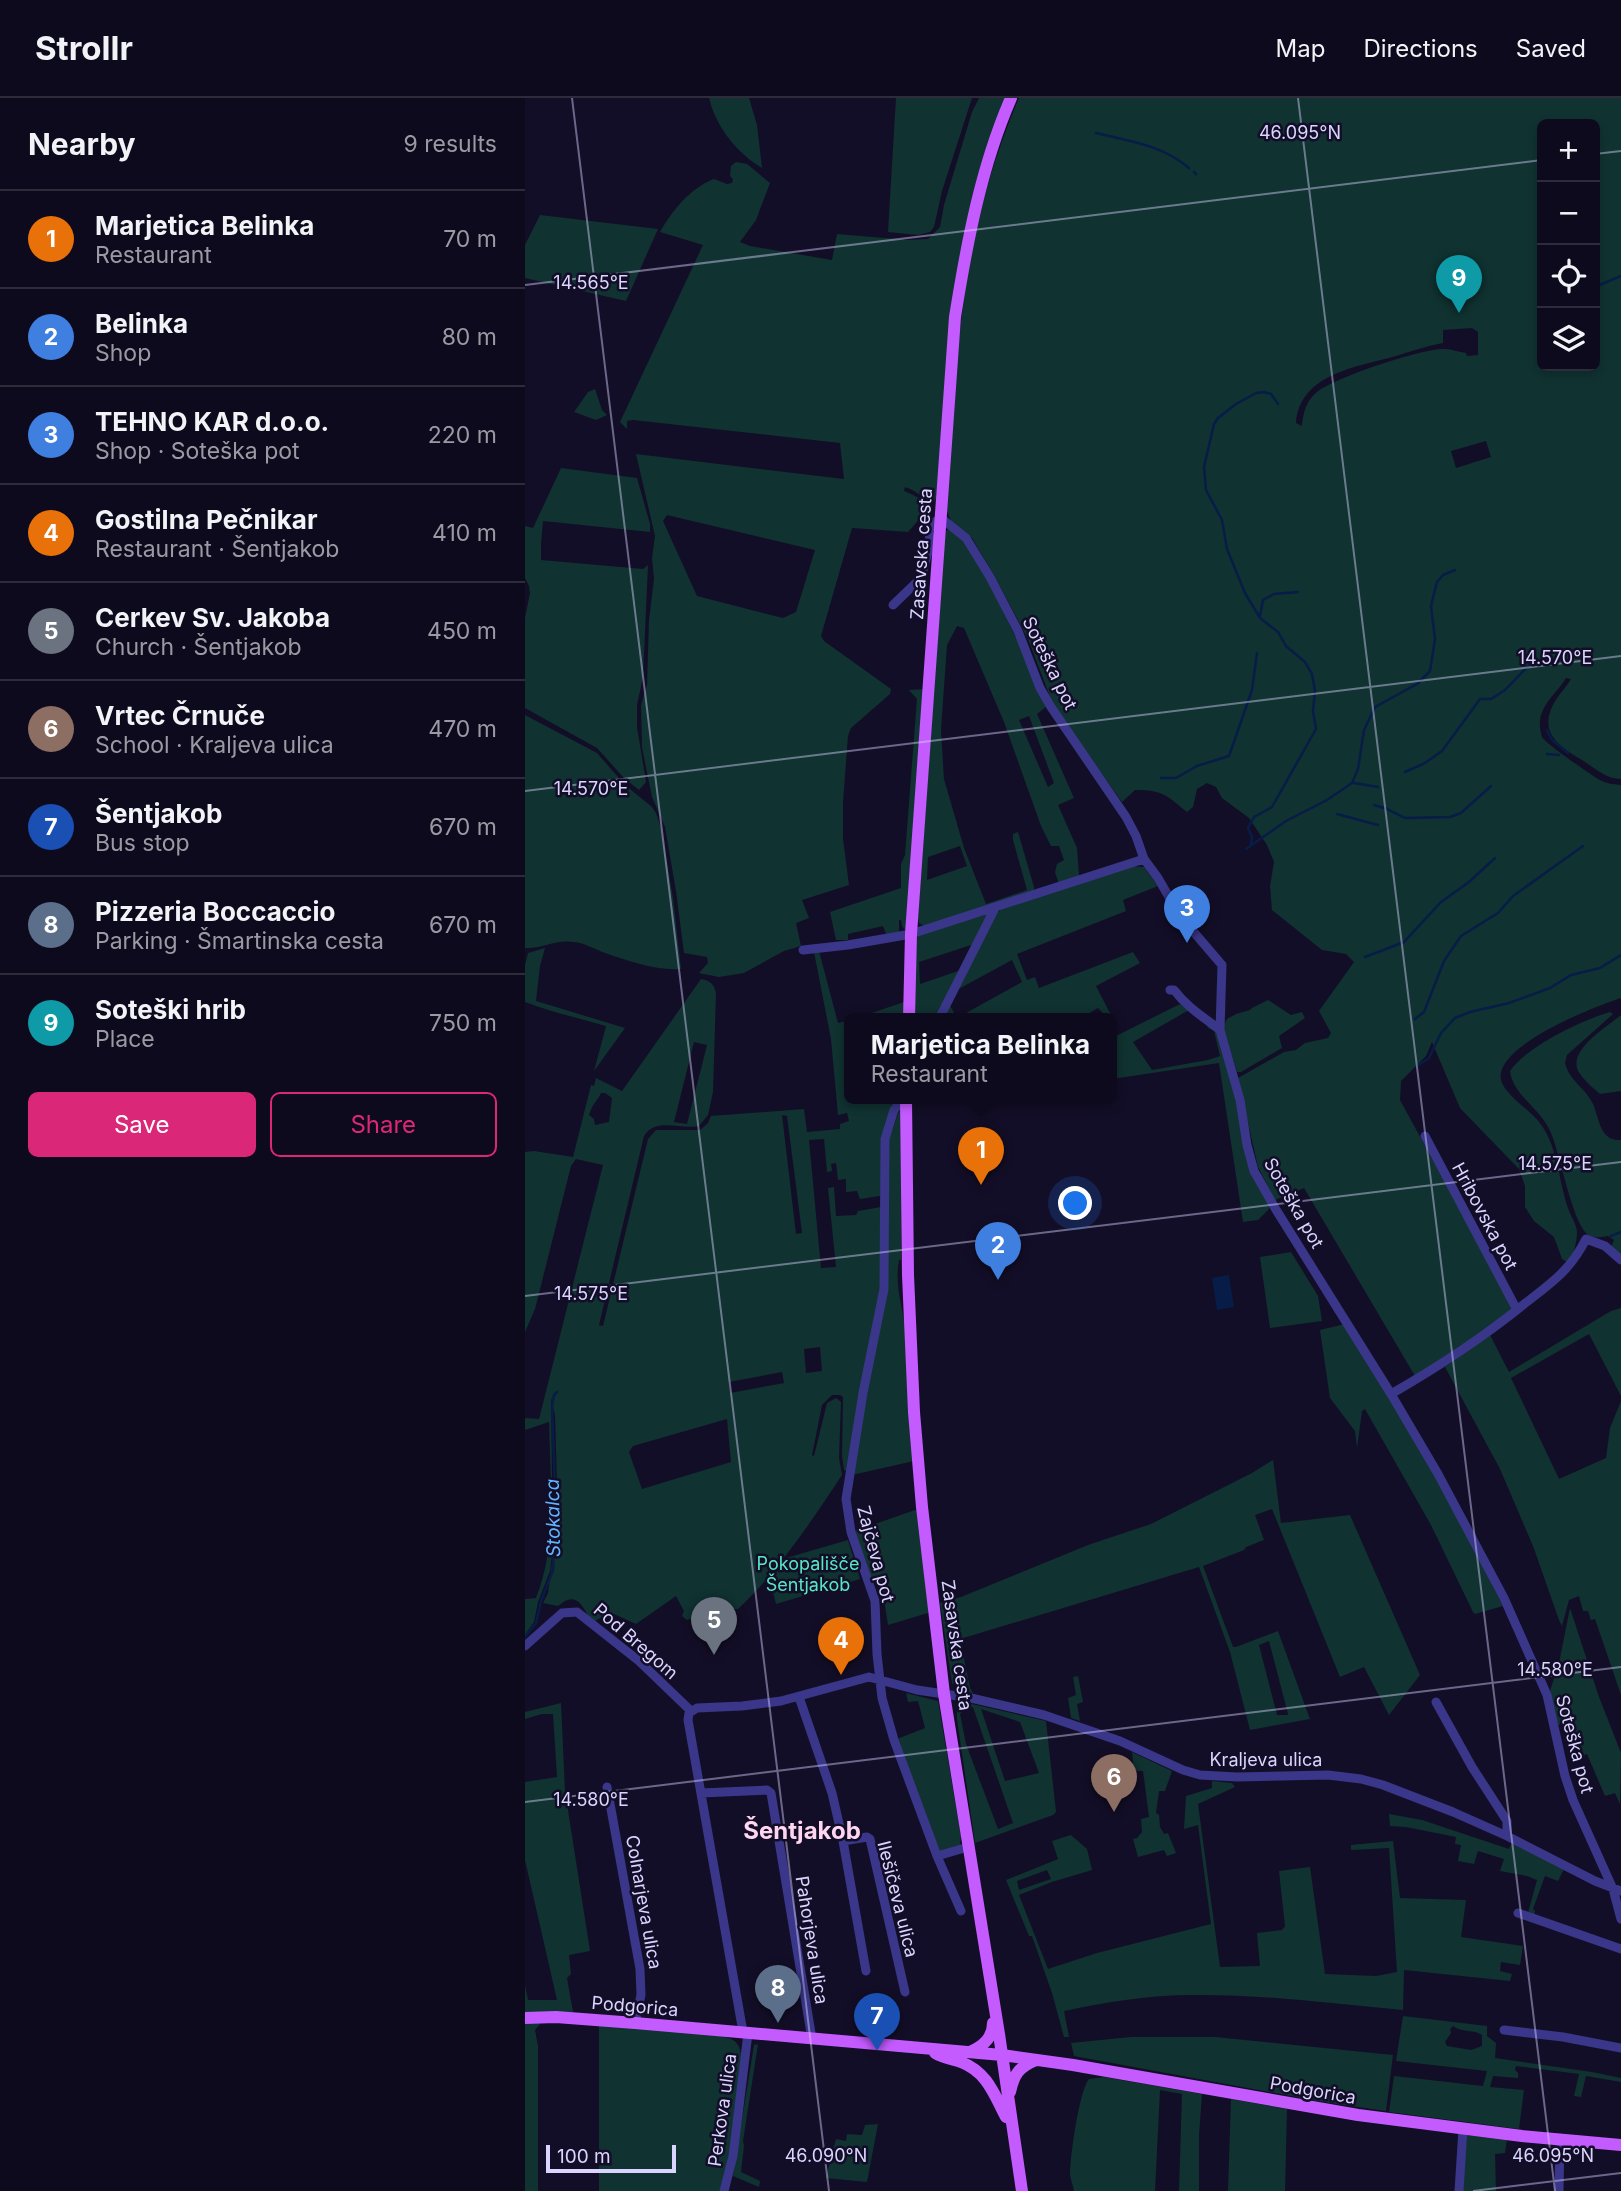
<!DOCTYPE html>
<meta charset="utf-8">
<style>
:root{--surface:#0e0a1d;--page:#1c182a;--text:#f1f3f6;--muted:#9b9aa4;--line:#2e2b3b;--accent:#db2777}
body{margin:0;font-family:Inter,sans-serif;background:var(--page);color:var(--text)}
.controls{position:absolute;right:21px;top:21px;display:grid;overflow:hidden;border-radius:10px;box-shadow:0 4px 10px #0003}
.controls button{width:63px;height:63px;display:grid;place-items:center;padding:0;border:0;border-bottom:2px solid var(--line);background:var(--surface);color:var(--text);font:35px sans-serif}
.scale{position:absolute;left:21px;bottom:18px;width:130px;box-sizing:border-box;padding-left:7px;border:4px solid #dad4ff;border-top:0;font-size:19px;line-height:24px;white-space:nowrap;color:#dad4ff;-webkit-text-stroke:5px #130e27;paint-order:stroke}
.you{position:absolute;left:551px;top:1106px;width:24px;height:24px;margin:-18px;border:5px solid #fff;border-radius:50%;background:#1a73e8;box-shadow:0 0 0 10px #1a73e833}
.badge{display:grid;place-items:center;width:46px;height:46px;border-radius:50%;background:var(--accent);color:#fff;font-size:23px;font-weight:700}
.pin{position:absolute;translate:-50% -58px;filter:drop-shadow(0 2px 4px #0008)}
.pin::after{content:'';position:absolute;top:37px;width:24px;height:21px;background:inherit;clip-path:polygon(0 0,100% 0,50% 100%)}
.popup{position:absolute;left:319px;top:915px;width:273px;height:91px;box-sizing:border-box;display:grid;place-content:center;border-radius:10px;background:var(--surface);filter:drop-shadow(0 2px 5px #0005);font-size:23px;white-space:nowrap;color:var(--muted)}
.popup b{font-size:26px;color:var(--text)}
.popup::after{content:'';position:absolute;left:50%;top:100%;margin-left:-14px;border:14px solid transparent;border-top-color:var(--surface)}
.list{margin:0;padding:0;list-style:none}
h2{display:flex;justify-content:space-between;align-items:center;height:91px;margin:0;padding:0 28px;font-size:30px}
h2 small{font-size:23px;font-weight:400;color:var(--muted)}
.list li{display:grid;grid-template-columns:46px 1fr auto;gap:21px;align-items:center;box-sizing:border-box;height:98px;padding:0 28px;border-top:2px solid var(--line)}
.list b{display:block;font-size:26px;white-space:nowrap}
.list p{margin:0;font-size:23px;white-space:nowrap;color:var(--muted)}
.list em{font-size:23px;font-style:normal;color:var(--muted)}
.actions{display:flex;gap:14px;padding:21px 28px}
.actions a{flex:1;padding:16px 0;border:2px solid var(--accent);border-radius:10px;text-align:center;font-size:24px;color:var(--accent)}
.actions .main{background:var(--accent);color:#fff}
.icon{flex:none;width:38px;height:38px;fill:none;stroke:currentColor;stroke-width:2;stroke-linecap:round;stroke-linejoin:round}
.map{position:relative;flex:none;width:1096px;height:2093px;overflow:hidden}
header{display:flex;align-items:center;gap:42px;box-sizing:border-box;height:98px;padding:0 35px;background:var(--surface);border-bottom:2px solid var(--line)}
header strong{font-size:33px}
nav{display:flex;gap:38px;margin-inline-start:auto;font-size:24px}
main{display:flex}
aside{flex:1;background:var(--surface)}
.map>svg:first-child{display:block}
</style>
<header>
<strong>Strollr</strong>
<nav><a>Map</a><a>Directions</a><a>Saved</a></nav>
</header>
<main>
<aside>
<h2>Nearby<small>9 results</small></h2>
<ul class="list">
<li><span class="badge" style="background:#e8710a">1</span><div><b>Marjetica Belinka</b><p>Restaurant</p></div><em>70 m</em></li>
<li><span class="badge" style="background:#3f7fe0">2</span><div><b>Belinka</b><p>Shop</p></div><em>80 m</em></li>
<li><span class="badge" style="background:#3f7fe0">3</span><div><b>TEHNO KAR d.o.o.</b><p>Shop · Soteška pot</p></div><em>220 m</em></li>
<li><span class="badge" style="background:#e8710a">4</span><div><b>Gostilna Pečnikar</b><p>Restaurant · Šentjakob</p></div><em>410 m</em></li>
<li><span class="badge" style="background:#6b7280">5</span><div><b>Cerkev Sv. Jakoba</b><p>Church · Šentjakob</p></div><em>450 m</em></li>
<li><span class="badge" style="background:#8d6e63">6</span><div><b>Vrtec Črnuče</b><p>School · Kraljeva ulica</p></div><em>470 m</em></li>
<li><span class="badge" style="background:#1a4fb4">7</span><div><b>Šentjakob</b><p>Bus stop</p></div><em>670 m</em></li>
<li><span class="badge" style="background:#5c6f8a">8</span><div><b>Pizzeria Boccaccio</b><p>Parking · Šmartinska cesta</p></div><em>670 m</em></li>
<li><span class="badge" style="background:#0f9aa8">9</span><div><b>Soteški hrib</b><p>Place</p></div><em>750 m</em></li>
</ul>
<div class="actions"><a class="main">Save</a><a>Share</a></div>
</aside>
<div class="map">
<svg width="1096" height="2093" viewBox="0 0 1096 2093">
<rect width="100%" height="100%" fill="#130e27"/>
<!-- green -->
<path fill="#103231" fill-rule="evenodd" d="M184 0H224L232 27 237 70C212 55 191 29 184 0Z
M371 0H447L417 93 409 129 405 134 393 137 363 134Z
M454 0H483L452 86 411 400 409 404C399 402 391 392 380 389L379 393C392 399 404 402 402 418L398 417 383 434 327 430 296 538 299 543 366 591 365 596 326 630 323 638 318 704V741L324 787 277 802 284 820 271 825 276 848 259 853 219 875 194 879 174 875 183 865 182 859 159 855 151 793 140 729 127 699 117 649 116 607 122 587 124 522 129 481 127 460 130 438 111 356 319 381 315 345 108 322 102 323V331L95 324 178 147 135 134C147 113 165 90 189 81L202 86 207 85 208 81 205 78 206 68 211 64 222 66 245 85 231 122 215 144 225 148 307 162 312 136 383 142 403 141 415 129 419 107 447 14ZM142 417 290 452 271 514 258 520 172 498 138 423Z
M494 0H1096V681C1081 681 1070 670 1057 662 1037 650 1013 636 1028 607 1032 598 1041 590 1046 581L1041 580C1034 592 1020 603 1016 617 1014 623 1015 633 1017 639 1020 645 1066 677 1075 682 1082 686 1088 686 1096 687V900C1071 908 962 950 977 985 985 1002 1007 1012 1017 1028 1033 1051 1034 1084 1043 1110 1045 1117 1052 1127 1052 1134 1052 1143 1049 1158 1042 1164L1037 1161 1029 1139 1009 1123 1000 1109V1088L994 1071 935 1010 907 944 901 958 876 983 875 1002 988 1209 985 1215 890 1278 779 1090 750 1102 733 1069 713 980 759 954 771 952 780 945 803 940 806 935 794 913 829 864 821 856 797 852 747 812 745 788 749 764 742 747 724 720 697 700 691 689 682 685 672 691 668 709 662 714C641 697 638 692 610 692L597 704 529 609 503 541 469 477 447 440 426 423 421 411C427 336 430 260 441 186 450 122 469 59 494 0ZM1017 26H1070V268H1017ZM947 230 953 234V257L942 258 941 255C934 254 926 251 920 251 897 250 809 280 792 294 781 303 778 315 777 328L771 325C775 275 833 269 871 258 887 253 902 248 918 245V232ZM961 343 966 359 931 370 926 353Z
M15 117 133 131 101 203 0 180V147Z
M70 291 77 312 82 317 71 322 49 314 63 294Z
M36 370 112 380 125 426V434L18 423 16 446V462L118 471 123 467 118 579 112 607V629L121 684 114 692 99 680 72 650 0 610V520L5 495 4 488 0 480V428L8 430Z
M426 431C447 449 459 475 471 499 489 535 506 571 522 608L512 616 549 700 533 707 552 750 554 778 534 786 530 774 532 766 539 762 534 748H526L516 728 479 624 439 530 432 528 422 547 416 632 419 681 439 750 461 806 502 792 488 742V736L493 734 509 789V793L399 828 394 825 393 821 420 435 422 432ZM504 618 529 685 523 689 494 622ZM435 748 442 768 402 782 403 759Z
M399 591 382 829 380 832 377 828 376 822H374V834L361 836 358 828 323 836V842H311L305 814 376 790V766L380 757 392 601 384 592Z
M0 617 72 655 100 687 127 709 131 715 136 730 148 800 156 871C132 873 103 863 80 855 70 851 59 845 49 844 31 841 17 851 0 850Z
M603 768 619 769 633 788 598 802 601 813 492 856 502 882 510 879 514 890 608 854 615 865 571 888 588 921H584L573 910 554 921H417L424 906 432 920 497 884 487 862 430 893 469 817 478 810Z
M463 816 449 846 394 864 395 886 436 872 411 921H387L391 844 393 838 400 834Z
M20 850 15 868 11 903 100 930 69 973 81 928C54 920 26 914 0 904V867L3 855Z
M294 853 313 925 325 922V1001H372L362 1022 355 1098 335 1101 332 1093 321 1094V1081L313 1082 311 1065 306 1066 307 1073 302 1074 299 1041 284 1042 296 1170 311 1169 303 1090 309 1089 311 1118 331 1117 333 1113 356 1109 355 1203 322 1373 319 1372 317 1358 318 1299 315 1297H307L297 1307 287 1357 289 1358 302 1305 311 1300 316 1304 314 1360 317 1377C286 1424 254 1472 213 1511H194L162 1522 157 1518 159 1513 151 1498 111 1526 89 1516 75 1520 67 1525C57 1507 52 1492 33 1508L18 1505 23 1495 33 1420 30 1318 26 1299 28 1449 25 1473 13 1504 9 1524 0 1537V1501L11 1500C33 1445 25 1382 24 1324L0 1332V1320L14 1321 78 1067 51 1061 46 1068 10 1211 0 1234V1054L9 1053 48 1059 66 987 69 988 71 980 97 993 176 881C186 883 189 886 191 895L188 994 183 1017 174 1028C155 1032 131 1019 119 1038L74 1227 78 1228 123 1041 131 1032H175L183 1025 186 1018 279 1011 282 1034 315 1031V1026L324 1023 322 1015 313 1017 306 941 289 854ZM169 944 182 947 162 1026 149 1024ZM76 995H80L87 1000 84 1024 70 1027 69 1021 64 1017C68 1004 72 1004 76 995ZM257 1017 262 1018 277 1135 271 1136ZM295 1249 297 1273 281 1275 279 1251ZM257 1274 259 1285 205 1295 204 1284ZM202 1321 206 1364 117 1391 104 1354 108 1348Z
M743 902 766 917 777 914 780 920 754 938 757 950 716 974H712L698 929 702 921 711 916 725 912 727 910Z
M379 904V921H329Z
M655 906 664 912 608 944 627 972 683 962 695 958 689 933 683 930 681 926 693 935 705 974 723 1062 744 1102V1111L733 1122 718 1124 694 965 587 981V940Z
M1085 914 1088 916 1042 957 1040 965C1045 984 1060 989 1068 1006 1074 1020 1075 1044 1096 1042V1158L1086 1149 1089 1142 1083 1138C1077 1139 1068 1141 1062 1136 1047 1123 1035 1056 1026 1035 1016 1010 988 998 985 973 1001 949 1057 922 1085 914Z
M1096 917V993L1075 996C1068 990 1060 983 1055 976 1039 954 1082 929 1096 917Z
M374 1013 376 1015V1162H374C369 1189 379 1212 381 1238 384 1279 386 1321 389 1363L327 1377 328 1364 358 1215 363 1045Z
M766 1154 793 1198 797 1223 745 1230 735 1159Z
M1096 1210V1298L1064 1236 986 1280 1034 1381 1081 1360 1085 1330 1096 1303V1597L1070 1521 1066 1522 1063 1513H1058L1054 1498 1044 1502 1037 1528 1034 1522 1008 1448 975 1371 920 1269 965 1237 984 1274 1086 1213Z
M820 1226 918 1390 978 1508 950 1516 948 1514 906 1427 840 1311 837 1313 832 1350 830 1333 805 1300 795 1232Z
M748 1362 756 1425 825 1417 895 1577 864 1617 839 1569 815 1579 747 1411 730 1417 739 1442 721 1449 719 1452 678 1468 708 1549H711L753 1533 785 1621 725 1632 705 1554 674 1469 435 1541 445 1590 448 1595 438 1593 427 1585 415 1505 436 1499 563 1447 626 1426 727 1375ZM744 1543 763 1616V1617H752L734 1547Z
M390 1412 393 1413 404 1511 403 1515 363 1527 357 1489 352 1478 346 1479 330 1433Z
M323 1442 335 1481 251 1506 245 1483 261 1460Z
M1045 1510 1074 1599 1096 1655 1095 1706 1090 1695 1080 1698 1062 1656 1056 1658 1044 1623 1033 1627 1025 1593 1034 1565Z
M553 1578 558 1604 552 1606 555 1623 546 1620 543 1600 551 1597 548 1579Z
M381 1595 413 1603 436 1738 435 1747 414 1753 372 1641 400 1630 393 1603 383 1604Z
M438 1604 521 1623 531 1714 528 1717 450 1745 432 1621V1609ZM448 1609 488 1725 473 1731 441 1646 435 1616 440 1611ZM456 1611 495 1624 514 1675 480 1683Z
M36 1605 40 1693 65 1853 44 1857 46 1876 42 1880 48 1914H0V1887L3 1902H32L0 1762V1684L32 1679 28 1616H17L0 1621V1614Z
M607 1654 647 1673 640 1693H634L631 1715 634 1717 635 1729 639 1736 643 1735 651 1755 642 1758 639 1752 613 1759 608 1741 612 1740 617 1734 616 1721 624 1719 618 1673H609Z
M687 1683 707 1685 710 1689 673 1706 695 1869 735 1868 732 1835 757 1832 760 1828 754 1773 785 1769 800 1876 851 1878 872 1874 864 1750 826 1752V1747L868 1743 875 1800 941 1802 936 1839 998 1848 995 1867 976 1864 975 1873 987 1876 985 1883 879 1872 878 1912C808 1906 738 1896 667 1897 624 1897 581 1904 539 1913L544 1939H539L527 1895 507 1838H504L481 1782 533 1761 527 1743 546 1737 562 1751 567 1772 527 1784 494 1797 523 1871 572 1855 686 1826 673 1727 659 1731 661 1698 687 1690ZM522 1772 526 1781 494 1792 492 1783Z
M864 1716 897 1722 984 1751 987 1745 1039 1771 1033 1783 1020 1778 1008 1811 1010 1813 1009 1818 1003 1815 1012 1782 1002 1778 975 1773 979 1761 953 1753 949 1766 933 1763 936 1747 930 1746 931 1739 881 1729 865 1728Z
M878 1918 962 1928V1938L971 1945 970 1960 1067 1974 1096 1980V1984L1061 1978 1056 1999 1049 1998 1054 1976 991 1968 990 1972 993 1975V1980L968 1978 965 1989 999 1992 994 2031 864 2014 869 1978 958 1988 962 1973 871 1963ZM928 1928C938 1935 948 1931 957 1937V1948L946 1952 922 1948 920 1944 926 1935 925 1931Z
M0 1925H16L10 1932 13 1948V2093H0Z
M74 1927 190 1937C205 1940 215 1941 216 1958L204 2059 195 2093H74Z
M606 1939H690L868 1957 861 2013 799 2004 549 1958 546 1945Z
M233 1946 218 2043 219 2048 216 2074 235 2083 234 2089 208 2078 229 1947Z
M579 1979 677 1996 674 2037V2093H654L657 1996 635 1992 630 2093H549C548 2088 546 2082 545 2077 545 2059 554 1993 564 1981Z
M706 2001 762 2011 760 2093H703Z
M353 2026 342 2084 301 2080 311 2041 321 2043 322 2036 337 2037 340 2027Z
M942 2037 982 2041 980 2055 970 2056 971 2093H936Z"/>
<!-- water -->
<path fill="#071d47" d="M704 1177 709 1209 692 1212 687 1180Z"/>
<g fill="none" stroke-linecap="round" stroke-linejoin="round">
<!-- stream -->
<path stroke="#071d47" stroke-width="2.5" d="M571 35C604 43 637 47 664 70
M669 74 671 76
M1070 189 1096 178
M735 518 738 502 749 496 773 494
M1022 632 1027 642 1043 655
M1022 656 1034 657
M880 674 900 665 917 653 955 601H966L980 592 1010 561
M636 680H651L672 668 704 658 727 592 732 555
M829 685 853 689
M849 707 862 711 880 720 925 719 936 715 966 688
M812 716 853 727
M726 747 727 739 723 730 729 719 747 709 791 631 788 613 790 593 787 576 780 564 761 548 753 534 735 520 720 495 702 451 697 422 681 392 679 369 689 326 693 320 711 306 731 295 739 294 746 296 753 306
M721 751 761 723 802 702 827 685 833 671 839 632 850 609 892 586 905 573 910 541 906 508 912 484 918 477 930 472
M840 859 879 844 916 804 944 784 970 760
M890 921 899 914 919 863 936 838 973 815 988 798 1058 748
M892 968 904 960 916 935 930 920 945 914 984 905 1025 890 1046 877 1075 870 1096 857
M1086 1138 1096 1134
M0 1539 11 1525 16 1503 28 1472 31 1414 27 1309 29 1297 32 1294"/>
<!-- minor -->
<path stroke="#3a3689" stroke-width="9" d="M368 507 396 480 405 446 404 432 408 425 416 420 441 440 465 479 493 533 515 590 526 609 601 719 611 738 619 761 633 780 655 818 697 867 695 932 715 1002 722 1047 729 1073 750 1110 866 1296 913 1376 979 1500 1022 1597 1040 1678 1048 1702 1088 1791 1096 1821
M278 852 323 847 386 836 619 761
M645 892H649C663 910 677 918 695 932
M414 921 470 810
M378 1001 369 1012 360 1041 359 1191 338 1295 321 1401 326 1434 350 1503 352 1556 357 1600 369 1642 412 1758 443 1749
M900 1038 992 1212
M866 1296C913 1269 956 1241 998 1207 1025 1186 1045 1173 1061 1141L1080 1148 1096 1162
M0 1548 37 1515 52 1514 114 1563 166 1613
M274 1599 307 1695 318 1743 341 1873
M911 1604 947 1669 982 1723V1738
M82 1689 115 1871 116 1897 110 1925
M176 1695 242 1692 246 1695 287 1941
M318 1743 342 1739 345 1741 380 1894
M412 1758 436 1813
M993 1815 1096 1851
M979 1932 1038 1939 1096 1950
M218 1934 163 1622 164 1615 172 1610 217 1608 256 1603 344 1579 392 1592 446 1600 519 1617 595 1643 658 1672 675 1677 712 1679 803 1677 836 1681 858 1687 928 1714 982 1738 1070 1783 1096 1793
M199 2093 208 2058 223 1935
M934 2093 938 2031
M1034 2093 1035 2041"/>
<!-- major -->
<path stroke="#c45bff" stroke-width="12" d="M384 921 386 836 430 219C442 144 456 69 486 0
M381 1001 383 1177 389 1314 397 1409 419 1596 474 1936 497 2093
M0 1920 31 1919 110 1925 477 1957 548 1967 833 2017 997 2038 1096 2047
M445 1954C458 1948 468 1940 468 1925
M410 1955C418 1960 427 1961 436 1964 462 1974 469 1996 481 2019
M485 1994C489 1976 494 1969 511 1962"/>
</g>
<!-- ticks -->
<path fill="none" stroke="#dad4ff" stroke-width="2" stroke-opacity="0.45" d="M47 0 304 2093M773 0 1030 2093M1070 56 1096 53M0 187 1017 62M0 693 1096 558M0 1198 1096 1064M0 1704 1096 1569M948 2093 1096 2075"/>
<g text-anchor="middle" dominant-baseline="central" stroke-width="5" stroke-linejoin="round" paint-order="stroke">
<!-- street labels -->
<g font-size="18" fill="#dad4ff" stroke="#130e27">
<text transform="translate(396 456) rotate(-86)">Zasavska cesta</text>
<text transform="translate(525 565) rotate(64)">Soteška pot</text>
<text transform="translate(769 1105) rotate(60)">Soteška pot</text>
<text transform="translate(960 1118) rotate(62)">Hribovska pot</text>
<text transform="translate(351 1456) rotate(75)">Zajčeva pot</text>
<text transform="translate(111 1543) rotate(41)">Pod Bregom</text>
<text transform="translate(432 1547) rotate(82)">Zasavska cesta</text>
<text transform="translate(1050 1646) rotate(75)">Soteška pot</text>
<text x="741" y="1661">Kraljeva ulica</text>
<text transform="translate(373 1801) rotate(76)">Ilešičeva ulica</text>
<text transform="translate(119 1804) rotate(80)">Colnarjeva ulica</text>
<text transform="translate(287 1842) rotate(81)">Pahorjeva ulica</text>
<text transform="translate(110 1908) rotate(5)">Podgorica</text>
<text transform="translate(788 1992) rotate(10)">Podgorica</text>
<text transform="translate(197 2012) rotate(-82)">Perkova ulica</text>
</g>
<!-- park labels -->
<g font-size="18" fill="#58e7c5" stroke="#130e27">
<text x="283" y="1465">Pokopališče<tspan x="283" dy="21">Šentjakob</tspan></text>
</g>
<!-- water labels -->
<g font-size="19" font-style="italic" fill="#62b4ff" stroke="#130e27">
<text transform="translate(28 1420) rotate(-91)">Stokalca</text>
</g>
<!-- district labels -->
<g font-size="24" font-weight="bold" fill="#ffd6ef" stroke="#130e27">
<text x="277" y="1732">Šentjakob</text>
</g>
</g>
<g font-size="18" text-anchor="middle" fill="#dad4ff" stroke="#130e27" stroke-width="5" stroke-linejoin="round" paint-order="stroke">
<text x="775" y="41">46.095°N</text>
<text x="66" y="191">14.565°E</text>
<text x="1030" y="566">14.570°E</text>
<text x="66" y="697">14.570°E</text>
<text x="1030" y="1072">14.575°E</text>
<text x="66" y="1202">14.575°E</text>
<text x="1030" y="1578">14.580°E</text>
<text x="66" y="1708">14.580°E</text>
<text x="301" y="2064">46.090°N</text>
<text x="1028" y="2064">46.095°N</text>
</g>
</svg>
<div class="controls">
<button>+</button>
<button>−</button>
<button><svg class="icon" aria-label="locate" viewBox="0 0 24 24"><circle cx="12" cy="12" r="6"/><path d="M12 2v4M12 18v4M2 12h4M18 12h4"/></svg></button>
<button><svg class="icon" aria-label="layers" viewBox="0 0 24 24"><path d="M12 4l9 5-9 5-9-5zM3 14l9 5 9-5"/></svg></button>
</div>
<div class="scale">100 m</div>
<div class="you"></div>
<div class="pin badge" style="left:456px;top:1087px;background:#e8710a">1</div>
<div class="popup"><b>Marjetica Belinka</b>Restaurant</div>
<div class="pin badge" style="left:473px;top:1182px;background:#3f7fe0">2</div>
<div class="pin badge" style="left:662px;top:845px;background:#3f7fe0">3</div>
<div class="pin badge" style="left:316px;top:1577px;background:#e8710a">4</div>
<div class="pin badge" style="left:189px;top:1557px;background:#6b7280">5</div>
<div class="pin badge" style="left:589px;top:1714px;background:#8d6e63">6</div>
<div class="pin badge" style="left:352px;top:1953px;background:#1a4fb4">7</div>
<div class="pin badge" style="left:253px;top:1925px;background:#5c6f8a">8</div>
<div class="pin badge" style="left:934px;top:215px;background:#0f9aa8">9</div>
</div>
</main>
